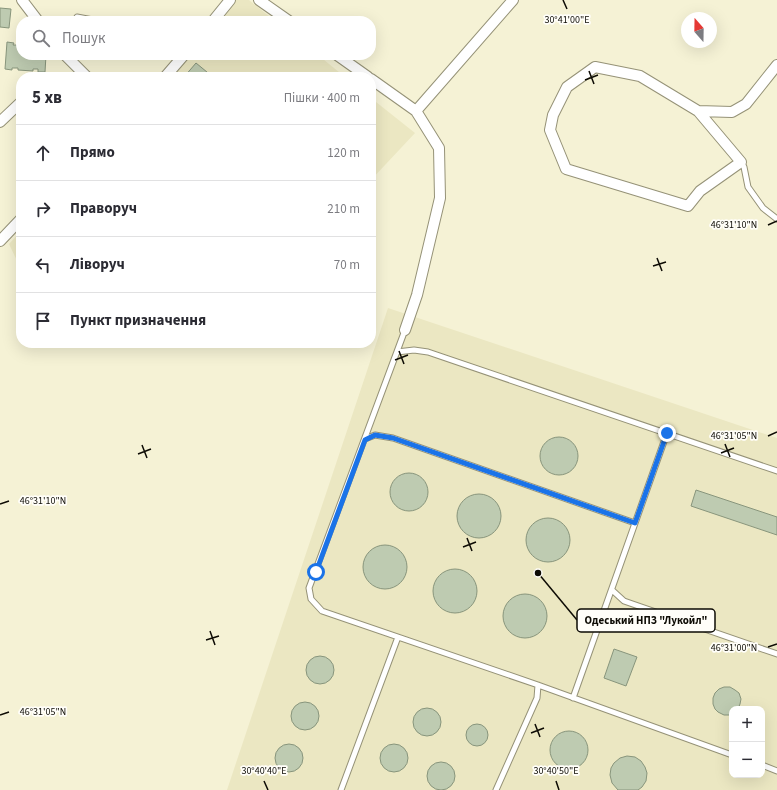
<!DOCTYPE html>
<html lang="uk">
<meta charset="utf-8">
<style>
:root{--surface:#fff;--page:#f2f2f3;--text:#2b2b33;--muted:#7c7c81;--line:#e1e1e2}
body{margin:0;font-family:"Source Sans 3",sans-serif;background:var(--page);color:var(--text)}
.controls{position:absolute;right:12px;bottom:12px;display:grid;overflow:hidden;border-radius:8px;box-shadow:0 4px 16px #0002}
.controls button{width:36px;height:36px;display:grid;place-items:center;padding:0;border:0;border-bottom:1px solid var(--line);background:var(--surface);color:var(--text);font:20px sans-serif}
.compass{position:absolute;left:681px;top:12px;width:36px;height:36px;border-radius:50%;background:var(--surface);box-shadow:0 4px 16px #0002;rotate:340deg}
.stop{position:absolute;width:12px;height:12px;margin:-9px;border:3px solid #1a73e8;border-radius:50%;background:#fff}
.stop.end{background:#1a73e8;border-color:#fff;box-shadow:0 1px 4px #0008}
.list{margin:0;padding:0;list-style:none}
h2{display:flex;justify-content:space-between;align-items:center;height:52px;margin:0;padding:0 16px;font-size:17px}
h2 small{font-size:13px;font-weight:400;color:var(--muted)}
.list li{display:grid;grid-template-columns:26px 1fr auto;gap:12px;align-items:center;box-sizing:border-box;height:56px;padding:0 16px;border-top:1px solid var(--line)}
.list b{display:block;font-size:15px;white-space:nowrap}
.list em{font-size:13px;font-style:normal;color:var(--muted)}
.icon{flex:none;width:22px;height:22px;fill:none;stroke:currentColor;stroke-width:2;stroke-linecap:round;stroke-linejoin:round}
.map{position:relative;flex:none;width:777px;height:790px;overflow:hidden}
.search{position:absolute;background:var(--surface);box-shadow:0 4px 16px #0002;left:16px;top:16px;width:360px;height:44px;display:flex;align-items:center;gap:10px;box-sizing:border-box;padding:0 14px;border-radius:16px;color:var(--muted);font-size:15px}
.panel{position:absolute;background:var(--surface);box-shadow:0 4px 16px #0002;left:16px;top:72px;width:360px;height:276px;border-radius:16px}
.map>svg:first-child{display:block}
</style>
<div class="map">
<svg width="777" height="790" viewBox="0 0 777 790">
<rect width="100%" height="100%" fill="#f5f2d5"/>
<!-- built -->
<path fill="#ebe7c2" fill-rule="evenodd" d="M235 0H249L275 21H217Z
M188 55H318L345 77H170Z
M371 98 415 133 371 180Z
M21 231V269L9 244Z
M388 308 777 438V790H227ZM732 709H762V775H732Z"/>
<!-- building -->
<path fill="#becbb1" stroke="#88957c" d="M0 8 11 9 9 28 0 27Z
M7 42 14 43 13 45H21V55H46L45 72H38V69H33V71L18 70V68H12V70L5 69Z
M196 63 213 77H184Z
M540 456a19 19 0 1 1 38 0a19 19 0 1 1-38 0Z
M390 492a19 19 0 1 1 38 0a19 19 0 1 1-38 0Z
M696 490 777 517V535L691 506Z
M457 516a22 22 0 1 1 44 0a22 22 0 1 1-44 0Z
M526 540a22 22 0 1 1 44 0a22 22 0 1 1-44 0Z
M363 567a22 22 0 1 1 44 0a22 22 0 1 1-44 0Z
M433 591a22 22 0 1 1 44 0a22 22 0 1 1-44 0Z
M503 616a22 22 0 1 1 44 0a22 22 0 1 1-44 0Z
M614 649 637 657 626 686 604 678Z
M306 670a14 14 0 1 1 28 0a14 14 0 1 1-28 0Z
M724 687H730L735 690 739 693 741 699 740 704 738 709H732V714L729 715H724L718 712 715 709 713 704V698L715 693 719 689Z
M291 716a14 14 0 1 1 28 0a14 14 0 1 1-28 0Z
M413 722a14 14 0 1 1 28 0a14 14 0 1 1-28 0Z
M466 735a11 11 0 1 1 22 0a11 11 0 1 1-22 0Z
M550 750a19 19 0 1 1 38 0a19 19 0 1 1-38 0Z
M380 758a14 14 0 1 1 28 0a14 14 0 1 1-28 0Z
M275 758a14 14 0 1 1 28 0a14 14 0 1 1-28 0Z
M627 756 635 757 641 761 645 767 647 773 646 781 642 787 638 790H618L612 783 610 775 611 768 614 763 620 758Z
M427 776a14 14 0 1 1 28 0a14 14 0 1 1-28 0Z"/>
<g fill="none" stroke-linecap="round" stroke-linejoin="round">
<!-- service casing -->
<g stroke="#959277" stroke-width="7">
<path id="service" d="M75 21 77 17 98 21
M741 162 744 167 748 187 763 208 777 219
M405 330 309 588 311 599 322 611 538 685 732 755
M397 352 414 350 428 352 777 471
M365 439 375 435 393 438 635 523
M612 590 624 601 777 654
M573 698 667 433
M762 765 777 771
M341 790 398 637
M496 790 537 698 538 685"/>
</g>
<!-- minor casing -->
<g stroke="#959277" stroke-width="12">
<path id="minor" d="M22 0 38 21
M259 0 289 21
M213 21 230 0
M65 55 87 77
M337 55 368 77
M165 77 184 55
M371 79 416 111 439 148 440 198 417 295 405 330
M416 111 513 0
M698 111 741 162 700 191 688 206 566 169 550 130 553 115 567 87 595 67 640 76 698 111 732 112 746 104 777 65
M0 122 21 102
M0 241 21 219"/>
</g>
<!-- service -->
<use href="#service" stroke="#fff" stroke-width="5"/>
<!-- minor -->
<use href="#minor" stroke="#fff" stroke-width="10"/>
</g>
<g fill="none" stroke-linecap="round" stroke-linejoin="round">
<!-- route -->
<path stroke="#1a73e8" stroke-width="5" d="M316 572 365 440 375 435 393 438 635 523 667 433"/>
</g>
<!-- ticks -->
<path fill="none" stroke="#0d0b04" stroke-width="1.5" d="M563 0 567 9M589 71 594 84M585 80 598 75M768 225 777 221M657 258 662 271M653 266 666 262M399 351 404 364M395 360 408 355M768 436 777 432M725 444 730 457M142 445 147 458M721 453 734 448M138 454 151 449M0 504 9 501M467 538 472 551M463 547 476 542M210 631 215 645M206 640 219 636M768 647 777 644M0 715 9 712M535 724 540 737M531 733 544 728M264 781 268 790M556 781 559 790"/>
<g font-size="10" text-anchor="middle" fill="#0d0b04" stroke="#fffef9" stroke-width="3.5" stroke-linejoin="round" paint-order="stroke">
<text x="567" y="23">30°41'00"E</text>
<text x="734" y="228">46°31'10"N</text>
<text x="734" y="439">46°31'05"N</text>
<text x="43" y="504">46°31'10"N</text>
<text x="734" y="651">46°31'00"N</text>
<text x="43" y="715">46°31'05"N</text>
<text x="264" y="774">30°40'40"E</text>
<text x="556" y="774">30°40'50"E</text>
</g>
<!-- callouts -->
<path fill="none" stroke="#0d0b04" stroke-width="1.5" d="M538 573L577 620"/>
<circle fill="#0d0b04" stroke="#fffef9" stroke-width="1.5" cx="538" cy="573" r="4"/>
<rect fill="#fffef9" stroke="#0d0b04" stroke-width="1.5" x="577" y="609" width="138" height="23" rx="4"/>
<g font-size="11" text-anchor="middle" font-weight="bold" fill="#0d0b04">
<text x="646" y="624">Одеський НПЗ "Лукойл"</text>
</g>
</svg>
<div class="controls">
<button>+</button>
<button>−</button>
</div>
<svg class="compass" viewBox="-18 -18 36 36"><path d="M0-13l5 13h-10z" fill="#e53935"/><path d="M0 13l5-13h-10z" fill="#7c7c81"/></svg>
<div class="stop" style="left:316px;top:572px"></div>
<div class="stop end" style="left:667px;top:433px"></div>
<div class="search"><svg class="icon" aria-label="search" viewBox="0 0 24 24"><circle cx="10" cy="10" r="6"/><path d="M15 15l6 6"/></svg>Пошук</div>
<section class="panel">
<h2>5 хв<small>Пішки · 400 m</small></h2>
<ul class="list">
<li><svg class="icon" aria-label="ahead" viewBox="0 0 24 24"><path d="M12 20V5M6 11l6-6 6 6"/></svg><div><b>Прямо</b></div><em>120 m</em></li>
<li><svg class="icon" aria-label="right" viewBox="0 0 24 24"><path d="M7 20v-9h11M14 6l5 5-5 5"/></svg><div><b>Праворуч</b></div><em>210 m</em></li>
<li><svg class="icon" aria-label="left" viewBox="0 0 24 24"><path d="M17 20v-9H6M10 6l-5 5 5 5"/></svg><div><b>Ліворуч</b></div><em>70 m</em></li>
<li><svg class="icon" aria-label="arrive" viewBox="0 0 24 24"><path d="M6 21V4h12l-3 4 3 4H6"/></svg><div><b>Пункт призначення</b></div></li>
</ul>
</section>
</div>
